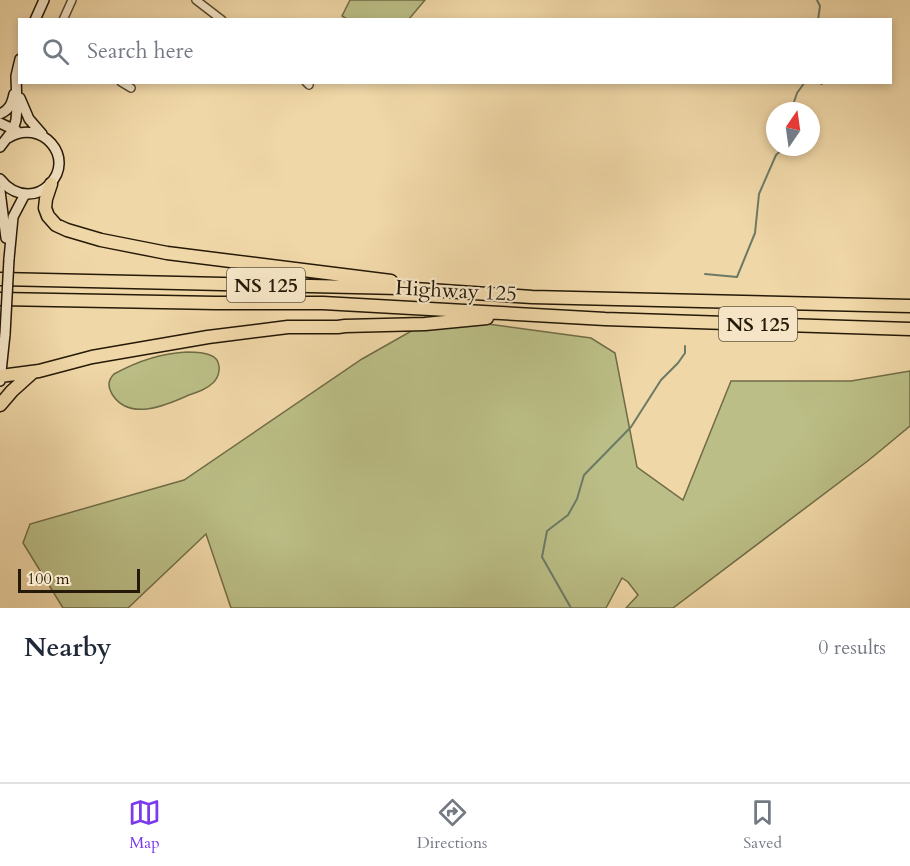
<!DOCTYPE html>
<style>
:root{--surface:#fff;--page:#f2f2f3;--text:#1f2937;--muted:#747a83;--line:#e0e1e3;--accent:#7c3aed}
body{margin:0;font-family:Cardo,serif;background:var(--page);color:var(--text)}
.compass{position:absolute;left:766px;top:102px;width:54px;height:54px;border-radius:50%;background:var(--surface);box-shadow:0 3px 9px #0003;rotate:13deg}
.scale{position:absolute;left:18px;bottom:15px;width:122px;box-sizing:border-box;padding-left:6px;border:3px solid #251907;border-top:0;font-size:16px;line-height:21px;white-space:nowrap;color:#251907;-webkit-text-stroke:4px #f5e5c6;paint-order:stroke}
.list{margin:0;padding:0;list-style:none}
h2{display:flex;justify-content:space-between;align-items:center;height:78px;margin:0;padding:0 24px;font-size:26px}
h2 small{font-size:20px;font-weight:400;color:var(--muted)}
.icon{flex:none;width:33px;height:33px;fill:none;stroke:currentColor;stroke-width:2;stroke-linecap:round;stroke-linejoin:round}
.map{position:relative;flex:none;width:910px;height:608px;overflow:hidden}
.search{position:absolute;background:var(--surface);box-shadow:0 3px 9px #0003;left:18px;right:18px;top:18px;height:66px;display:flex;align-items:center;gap:15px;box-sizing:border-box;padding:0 21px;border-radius:0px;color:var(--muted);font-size:22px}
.sheet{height:174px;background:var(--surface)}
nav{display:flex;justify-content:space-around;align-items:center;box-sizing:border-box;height:84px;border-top:2px solid var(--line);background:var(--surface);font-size:16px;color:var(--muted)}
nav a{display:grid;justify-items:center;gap:3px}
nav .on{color:var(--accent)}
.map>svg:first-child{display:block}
</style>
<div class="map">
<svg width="910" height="608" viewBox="0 0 910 608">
<rect width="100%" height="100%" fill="#f0d7a7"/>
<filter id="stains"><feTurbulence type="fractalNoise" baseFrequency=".00333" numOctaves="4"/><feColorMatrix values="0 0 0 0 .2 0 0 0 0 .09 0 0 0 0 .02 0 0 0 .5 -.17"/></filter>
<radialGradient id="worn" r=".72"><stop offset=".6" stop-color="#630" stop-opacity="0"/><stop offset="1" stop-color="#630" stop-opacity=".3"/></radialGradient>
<!-- green -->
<path fill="#bbbe86" stroke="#706c46" stroke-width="1.5" d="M350 0H425L409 19H347L342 16Z
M436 317 591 338 615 353 637 467 683 500 731 381H851L910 371V426L869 460 673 608H626L638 595 628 582 622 578 606 608H231L206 534 128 608H63L23 543 30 524 184 480 362 359Z
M187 352C194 352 203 352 210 355 222 359 221 374 214 382 207 389 198 392 189 395 167 405 129 422 112 394 107 386 108 380 114 374 136 362 162 353 187 352Z"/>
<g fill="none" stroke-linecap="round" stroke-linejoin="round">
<!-- stream -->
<path stroke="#6b7a66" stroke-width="2" d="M817 0 820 6 818 20
M817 82 822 84V82
M791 111 797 93 805 82
M705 274 737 277 755 233 759 194 776 155 785 147
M571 608 542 557 547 531 568 515 577 499 584 475 631 427 661 380 678 363 685 353V346"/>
<!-- street casing -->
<g stroke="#58482f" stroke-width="10">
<path id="street" d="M196 0 222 20
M63 20 72 0
M121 82 131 88
M306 82 309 85"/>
</g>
<!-- secondary casing -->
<g stroke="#251907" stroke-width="12">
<path id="secondary" d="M35 20 44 0
M20 98 29 119 42 134
M0 114C9 110 12 104 14 94
M0 123 17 131
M0 147 13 130 16 120 17 107 16 76 20 59
M0 179C7 188 16 194 28 194 36 194 43 191 49 185 77 158 41 117 8 138
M0 191 6 238
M9 259 13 217 24 196 27 194
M0 381 5 334"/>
</g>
<!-- highway casing -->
<g stroke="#251907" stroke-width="15">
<path id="highway" d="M51 184 46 199 45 208 48 216 56 225 67 230 101 240 167 253 391 281
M0 279 400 288 532 297 910 306
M0 299 216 303H323L605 319 910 329
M0 376 39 371 92 357 208 337 288 327H338L345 326 425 324 487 318
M0 405 12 391 32 373"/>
</g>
<!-- street -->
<use href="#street" stroke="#f5e5c6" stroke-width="7"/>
<!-- secondary -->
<use href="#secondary" stroke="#f5e5c6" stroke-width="9"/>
<!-- highway -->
<use href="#highway" stroke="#f0d7a7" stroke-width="12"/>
<!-- secondary-bridge casing -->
<g stroke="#251907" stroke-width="12" stroke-linecap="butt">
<path id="secondary-bridge" d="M5 334 9 259"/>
</g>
<!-- secondary-bridge -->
<use href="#secondary-bridge" stroke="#f5e5c6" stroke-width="9"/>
</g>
<g text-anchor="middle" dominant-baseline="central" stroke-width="4.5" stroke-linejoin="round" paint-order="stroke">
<!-- shield labels -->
<g fill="#f5e5c6" stroke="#635640" stroke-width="1.5">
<rect x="227" y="268" width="78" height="34" rx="4.5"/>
<rect x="719" y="307" width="78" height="34" rx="4.5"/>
</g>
<g font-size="20" font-weight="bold" fill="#251907">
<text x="266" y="285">NS 125</text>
<text x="758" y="324">NS 125</text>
</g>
<!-- street labels -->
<g font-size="21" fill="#251907" stroke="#f5e5c6">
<text transform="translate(456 291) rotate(3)">Highway 125</text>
</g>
</g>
<rect width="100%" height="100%" filter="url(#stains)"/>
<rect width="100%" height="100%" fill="url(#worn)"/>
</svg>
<svg class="compass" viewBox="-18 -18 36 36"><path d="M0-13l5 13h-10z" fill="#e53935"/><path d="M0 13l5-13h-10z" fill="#747a83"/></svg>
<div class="scale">100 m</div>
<div class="search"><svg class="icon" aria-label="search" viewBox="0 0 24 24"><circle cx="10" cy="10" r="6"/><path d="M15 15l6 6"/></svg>Search here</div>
</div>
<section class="sheet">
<h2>Nearby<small>0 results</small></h2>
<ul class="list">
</ul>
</section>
<nav>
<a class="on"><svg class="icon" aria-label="map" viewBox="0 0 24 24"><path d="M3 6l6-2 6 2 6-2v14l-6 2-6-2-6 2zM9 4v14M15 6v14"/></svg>Map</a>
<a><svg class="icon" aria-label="directions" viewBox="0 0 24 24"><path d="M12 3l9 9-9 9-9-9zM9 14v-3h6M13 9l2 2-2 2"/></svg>Directions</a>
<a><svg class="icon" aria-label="saved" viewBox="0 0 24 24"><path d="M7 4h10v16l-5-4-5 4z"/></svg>Saved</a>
</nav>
